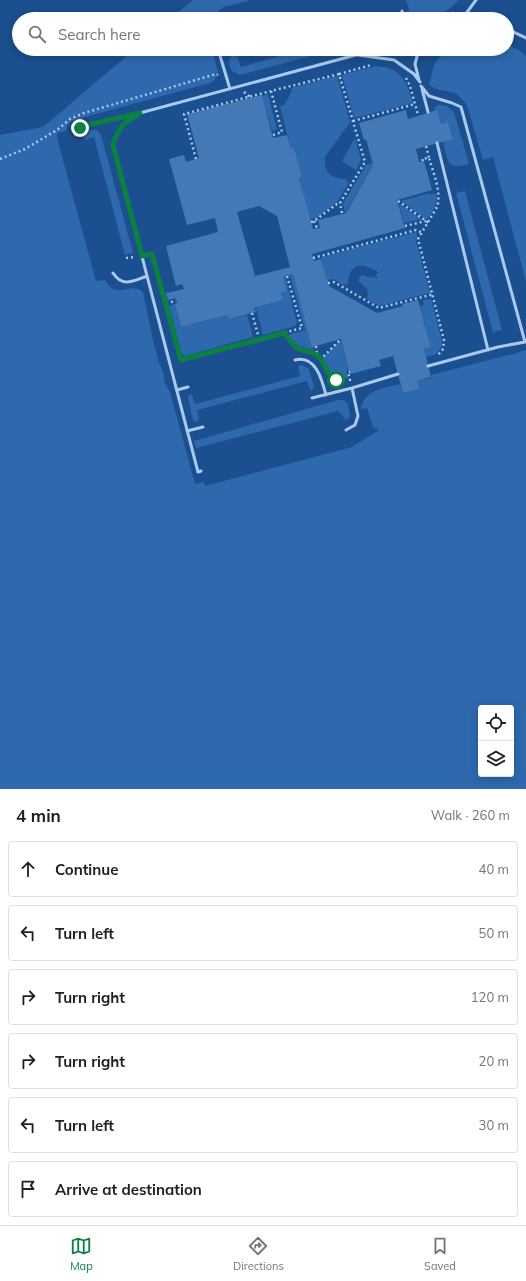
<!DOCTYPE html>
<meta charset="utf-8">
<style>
:root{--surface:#fff;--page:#f6f6f6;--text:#202124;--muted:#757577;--line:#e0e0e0;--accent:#0b8043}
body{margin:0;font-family:Mulish,sans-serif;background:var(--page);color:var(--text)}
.controls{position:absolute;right:12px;bottom:12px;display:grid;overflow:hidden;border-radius:4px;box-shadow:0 2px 10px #0003}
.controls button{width:36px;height:36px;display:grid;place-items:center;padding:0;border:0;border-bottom:1px solid var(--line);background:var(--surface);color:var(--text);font:20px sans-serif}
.stop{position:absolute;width:12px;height:12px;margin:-9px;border:3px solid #0b8043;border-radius:50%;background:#fff}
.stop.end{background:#0b8043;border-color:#fff;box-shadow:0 1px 4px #0008}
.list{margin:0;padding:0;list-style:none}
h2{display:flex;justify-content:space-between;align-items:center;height:52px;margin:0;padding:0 16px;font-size:17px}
h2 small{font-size:13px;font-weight:400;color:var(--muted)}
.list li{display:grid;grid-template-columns:26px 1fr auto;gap:12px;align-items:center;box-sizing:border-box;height:56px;margin:0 8px 8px;padding:0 8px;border:1px solid var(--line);border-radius:4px}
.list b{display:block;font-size:15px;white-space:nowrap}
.list em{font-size:13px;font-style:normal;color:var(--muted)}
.icon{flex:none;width:22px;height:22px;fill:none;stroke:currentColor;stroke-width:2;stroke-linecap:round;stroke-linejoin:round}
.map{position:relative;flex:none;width:526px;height:789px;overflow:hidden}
.search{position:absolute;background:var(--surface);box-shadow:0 2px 10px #0003;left:12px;right:12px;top:12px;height:44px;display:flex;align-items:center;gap:10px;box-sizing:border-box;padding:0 14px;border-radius:22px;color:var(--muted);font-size:15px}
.sheet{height:436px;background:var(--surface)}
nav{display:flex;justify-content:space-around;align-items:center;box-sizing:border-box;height:56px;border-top:1px solid var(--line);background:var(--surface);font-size:11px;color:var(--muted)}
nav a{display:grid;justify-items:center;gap:2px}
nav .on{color:var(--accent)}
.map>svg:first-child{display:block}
</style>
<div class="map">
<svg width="526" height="789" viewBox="0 0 526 789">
<rect width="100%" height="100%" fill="#1b4f8f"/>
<!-- green -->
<path fill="#2e69ad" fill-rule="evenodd" d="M193 0H248V1L224 7 215 13 212 19H170Z
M406 0H459C442 17 434 19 411 19L408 9H409Z
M507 45 520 51 526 56V282L493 157 483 160 467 105 460 97 455 93 436 89 429 85 434 65 438 59 449 50 507 49Z
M135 49H212L218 72 214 81 210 83 74 120C68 123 67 125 66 131L57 133V138L96 281 105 280C118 302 130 280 143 292L154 345V346L157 353 158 360 164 374V381L170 392 195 484 204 482 205 486 352 447 379 430 373 427 367 408 361 409C363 390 385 388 400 384L403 393 418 389 417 381 431 378V375L508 355C515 355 520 351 526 350V789H0V135L43 127ZM481 708H511V774H481Z
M305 49H337L240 75 232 71 229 64 230 58 234 55 238 58 241 67Z
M376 66C402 68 406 81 413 103L354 118 342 75Z
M337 76 350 122 325 157C323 172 331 179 346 179L347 182H349L337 202 317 218 310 219 299 178 302 177 294 148 291 149 280 106 284 105 292 91 291 88Z
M268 94 277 129 272 131 262 96Z
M439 105 447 106 454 112 469 164C446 171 448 160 443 141L453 139 448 122 441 124 437 110H434L435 107Z
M92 130C97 130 99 131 101 135L133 253 125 255 94 137 86 140 83 138 82 135 84 132Z
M355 138 361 160 356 170 342 161Z
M372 163 373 165 345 213 343 204 366 165Z
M465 191 502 330 493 332 456 193Z
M430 193V195L436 193C439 203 432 212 427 220L401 201Z
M399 204 422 219 404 223Z
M416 232 417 236 416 241 430 293 379 306 367 299C370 285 364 289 358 280L360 276 363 275 371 278 372 276 377 278 378 277 375 276 378 272C362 261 349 263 348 284L343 285 334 279 327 280 321 257Z
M293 274 314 350 299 346 288 335 305 330 290 275Z
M285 276 297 323 295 326 263 335 256 308 283 300 281 293 287 291 283 277Z
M431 299 442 341 441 348 436 354 426 357 424 349 431 347 420 306 424 305 423 300Z
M175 304 181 327 228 315 230 319 247 315 253 337 185 356 182 354 169 306Z
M341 340 349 370 346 371 348 378C332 382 328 370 322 358Z
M302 365 309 369 314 387 312 391 310 390 307 381 197 410 199 419 196 422 193 420 188 398 190 394 192 395 195 404 300 376 298 366Z
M338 400H344L348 404 350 416 348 419 346 420 338 411 196 448 194 441Z"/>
<!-- building -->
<path fill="#4478b7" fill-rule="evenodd" d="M262 95 273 138 287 135 291 149 294 148 302 177 299 178 313 229 320 228 318 220 346 213 373 165 366 139 364 140 359 123 406 110 408 119 437 110 441 124 448 122 453 139 416 149 419 162 424 161 432 190 397 200 405 228 312 254 314 261 321 259 329 286 377 313 403 306 402 304 418 300 431 347 424 349 431 377 417 381 419 389 403 393 393 356 379 360 381 366 350 374 341 339 312 347 293 274 283 277 287 291 281 293 283 300 254 308 256 312 229 319 228 315 181 327 175 304 177 303 176 298 168 300 166 293 184 289 182 284 176 286 166 246 218 232 215 218 187 225 169 159 184 155 186 162 199 158 187 114ZM259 206 277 216 290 267 255 276 237 212Z"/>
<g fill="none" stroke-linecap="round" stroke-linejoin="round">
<!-- path -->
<path stroke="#a9c9ee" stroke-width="2.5" stroke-dasharray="2 3" stroke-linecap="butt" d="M406 78 410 86 418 115
M244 92 250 97
M353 121 415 104
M273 135 282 132 271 91 339 74
M426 146 429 158
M0 159 25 149 57 130 70 119 84 113 216 74 218 75
M196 159 184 114 271 91
M423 161 422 159 429 158C433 172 442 193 437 207L418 239 444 340 443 349 438 355
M398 201 429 223
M342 213 340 203 365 162 339 74 371 65
M314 221 317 228
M311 222 314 221 337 204 340 203
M405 226 426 221
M149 254H152L181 360 302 328 287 276
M126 258 136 257
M313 258 416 230 423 233
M328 283 334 282 379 308 434 294
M166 303 176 301
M252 313 260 342
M284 333 301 350C312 351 319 355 324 365
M316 346 317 355
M320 360 341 339
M329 374 332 378 344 381
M349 380H350L348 372H350"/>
<!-- lane -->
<path stroke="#a9c9ee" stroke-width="3" d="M402 11 405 19
M217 19 218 17 226 15
M462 19 476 0
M507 29 526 38
M218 49 230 89
M419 49 415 64 419 80
M219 53 235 49
M358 55 394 60 414 74 420 82
M421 86 429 96 452 103 461 107 525 342
M422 89 428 112
M140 113C123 124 119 126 113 145L198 472 201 471
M76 135 80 128 92 124 140 113 378 49
M437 143 488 350
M113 273C123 288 133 281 147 276
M295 360C316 355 322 380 326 395
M428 366 498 347 525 342
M177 390 188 387
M312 398 352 388 398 374
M346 430 355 425 358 416 352 388
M187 431 203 427"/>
</g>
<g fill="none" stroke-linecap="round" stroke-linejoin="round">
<!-- route -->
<path stroke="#0b8043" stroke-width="5" d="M80 128 92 124 140 113C123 124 119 126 113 145L142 256 152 254 181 360 284 333C288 338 293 346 299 349 307 353 311 349 319 357 326 364 326 375 336 380"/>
</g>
</svg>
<div class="controls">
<button><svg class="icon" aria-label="locate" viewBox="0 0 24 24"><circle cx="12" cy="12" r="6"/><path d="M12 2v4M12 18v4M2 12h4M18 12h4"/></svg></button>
<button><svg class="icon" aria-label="layers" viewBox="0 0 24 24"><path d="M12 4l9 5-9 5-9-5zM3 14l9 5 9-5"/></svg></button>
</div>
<div class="stop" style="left:336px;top:380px"></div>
<div class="stop end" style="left:80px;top:128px"></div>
<div class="search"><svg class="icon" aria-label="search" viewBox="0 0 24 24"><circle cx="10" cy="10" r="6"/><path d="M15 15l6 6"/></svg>Search here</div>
</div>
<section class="sheet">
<h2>4 min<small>Walk · 260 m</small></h2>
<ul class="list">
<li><svg class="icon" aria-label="ahead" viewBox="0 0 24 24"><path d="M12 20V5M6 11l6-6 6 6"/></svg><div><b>Continue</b></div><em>40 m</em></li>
<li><svg class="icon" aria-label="left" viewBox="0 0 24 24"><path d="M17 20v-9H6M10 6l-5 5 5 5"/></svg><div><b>Turn left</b></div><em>50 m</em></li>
<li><svg class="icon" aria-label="right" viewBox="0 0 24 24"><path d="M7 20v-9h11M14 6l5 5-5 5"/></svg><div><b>Turn right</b></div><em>120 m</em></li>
<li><svg class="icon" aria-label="right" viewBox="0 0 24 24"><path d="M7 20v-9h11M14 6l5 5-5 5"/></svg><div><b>Turn right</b></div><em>20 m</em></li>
<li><svg class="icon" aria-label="left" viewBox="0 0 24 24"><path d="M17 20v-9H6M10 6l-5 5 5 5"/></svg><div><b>Turn left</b></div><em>30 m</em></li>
<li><svg class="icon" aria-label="arrive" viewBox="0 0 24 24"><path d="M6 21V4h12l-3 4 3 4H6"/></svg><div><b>Arrive at destination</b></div></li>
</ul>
</section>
<nav>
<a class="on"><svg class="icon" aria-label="map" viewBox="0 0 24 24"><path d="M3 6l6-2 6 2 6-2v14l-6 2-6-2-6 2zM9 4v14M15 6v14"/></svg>Map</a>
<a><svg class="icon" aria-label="directions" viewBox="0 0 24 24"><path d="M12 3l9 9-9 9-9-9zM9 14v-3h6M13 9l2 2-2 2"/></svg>Directions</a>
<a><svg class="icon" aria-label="saved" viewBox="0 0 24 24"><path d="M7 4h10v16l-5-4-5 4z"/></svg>Saved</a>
</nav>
